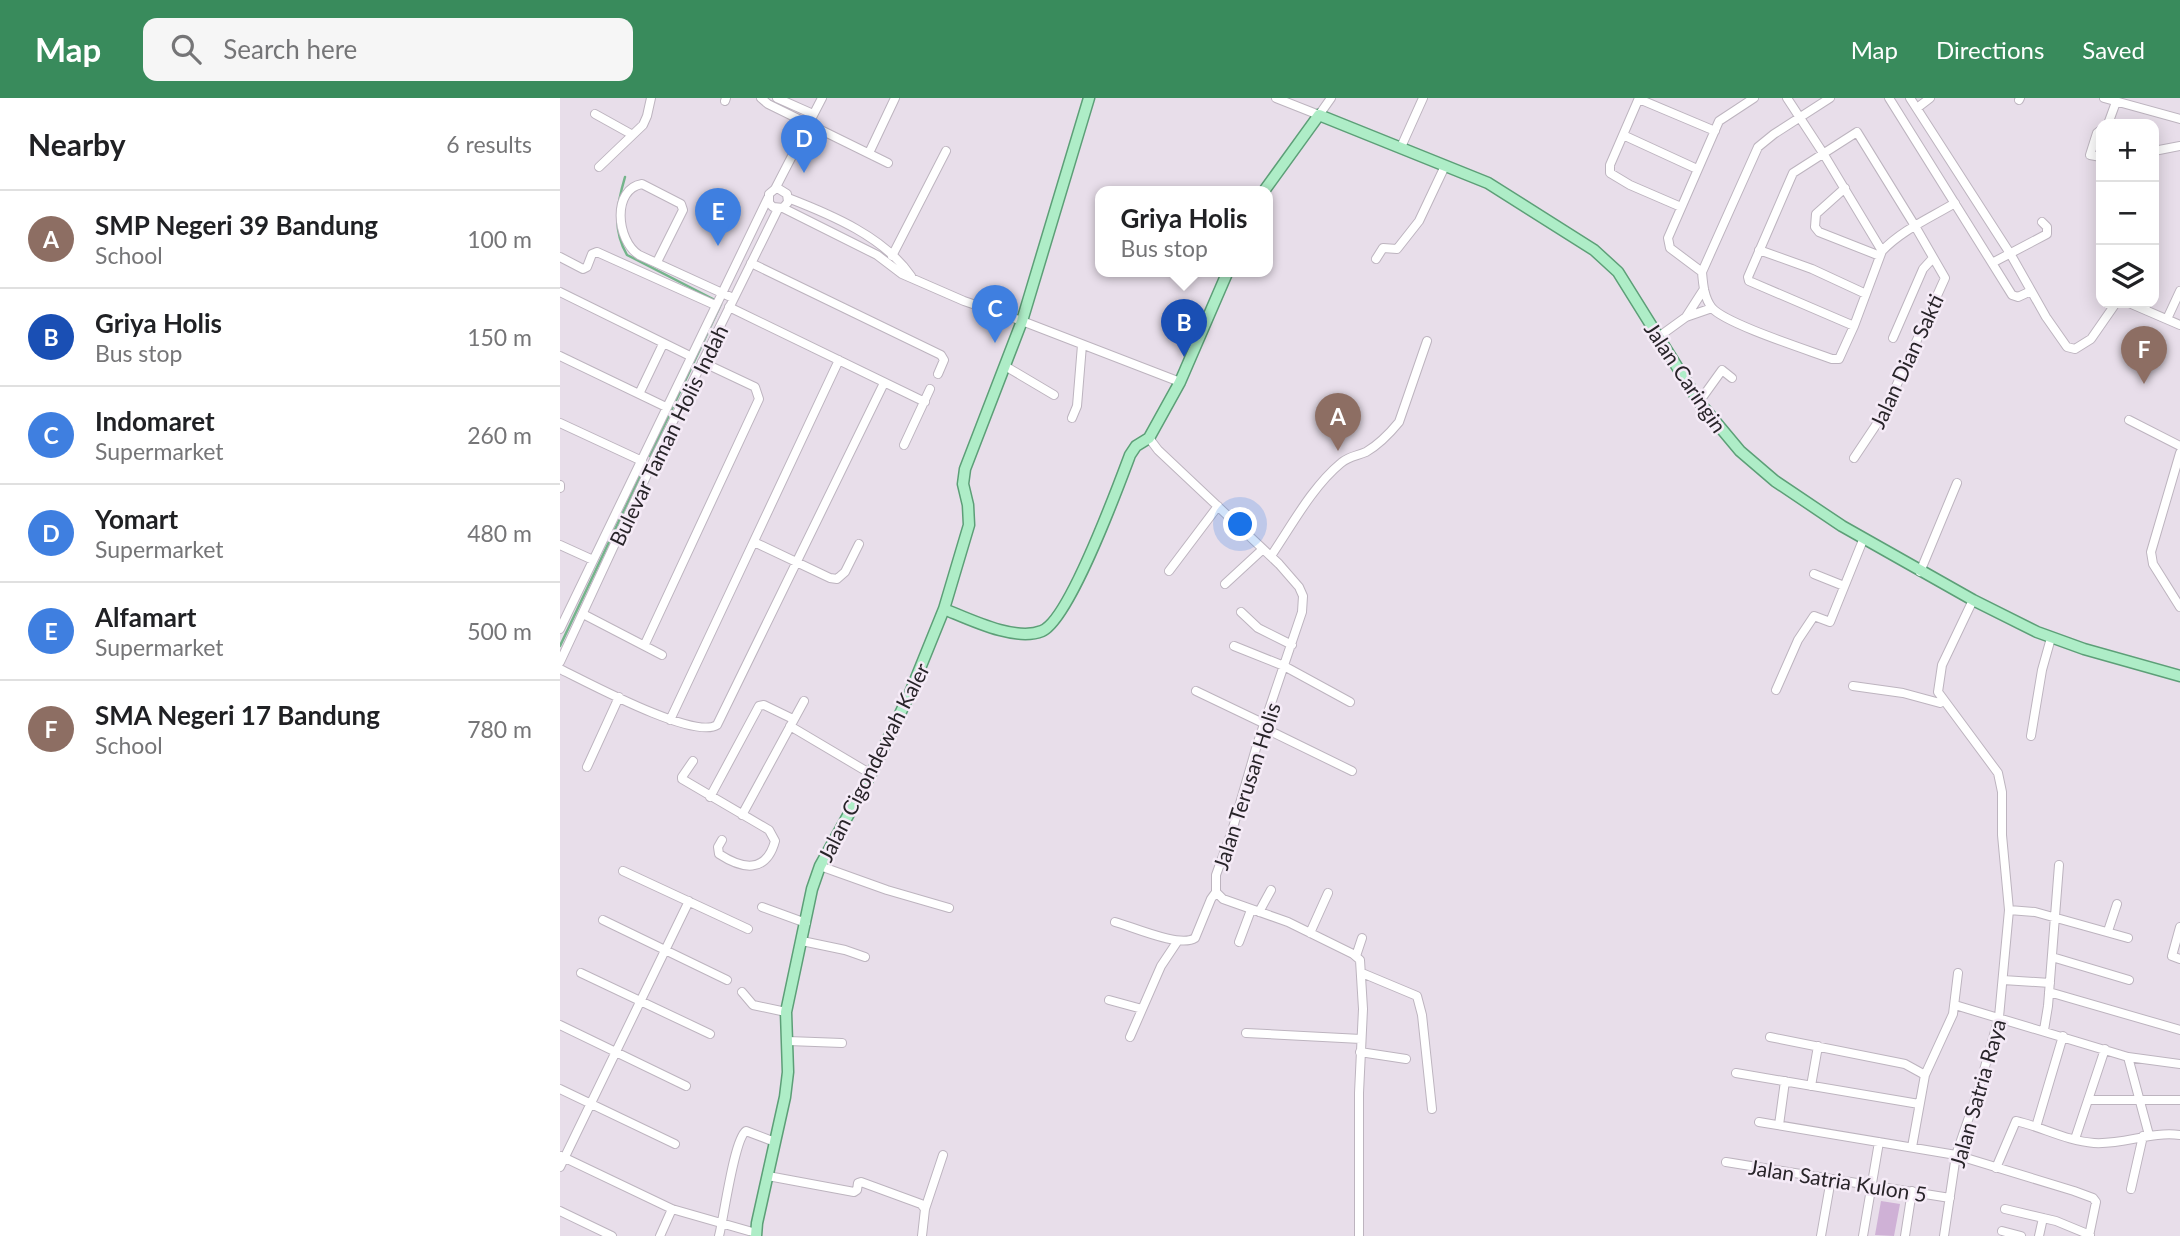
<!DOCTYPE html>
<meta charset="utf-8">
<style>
:root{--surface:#fff;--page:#f6f6f6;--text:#202124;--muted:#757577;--line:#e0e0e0;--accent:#398b5c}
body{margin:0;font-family:Lato,sans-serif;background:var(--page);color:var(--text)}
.controls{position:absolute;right:21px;top:21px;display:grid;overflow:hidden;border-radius:14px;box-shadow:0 4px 18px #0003}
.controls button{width:63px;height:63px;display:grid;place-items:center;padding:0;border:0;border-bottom:2px solid var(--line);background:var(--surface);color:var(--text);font:35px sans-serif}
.you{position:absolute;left:681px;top:427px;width:24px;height:24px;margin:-18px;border:5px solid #fff;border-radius:50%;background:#1a73e8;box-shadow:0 0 0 10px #1a73e833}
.badge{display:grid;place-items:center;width:46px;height:46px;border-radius:50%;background:var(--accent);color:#fff;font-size:23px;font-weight:700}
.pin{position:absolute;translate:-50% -58px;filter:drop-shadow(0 2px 4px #0008)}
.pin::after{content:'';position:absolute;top:37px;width:24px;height:21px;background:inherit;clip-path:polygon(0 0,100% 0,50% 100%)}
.popup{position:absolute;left:535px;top:88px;width:178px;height:91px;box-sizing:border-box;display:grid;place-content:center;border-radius:14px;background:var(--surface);filter:drop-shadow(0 2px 5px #0005);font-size:23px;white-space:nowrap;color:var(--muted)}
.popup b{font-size:26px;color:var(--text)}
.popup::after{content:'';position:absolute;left:50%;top:100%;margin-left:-14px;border:14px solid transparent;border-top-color:var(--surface)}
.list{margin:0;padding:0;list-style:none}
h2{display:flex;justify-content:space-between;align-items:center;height:91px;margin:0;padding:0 28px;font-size:30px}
h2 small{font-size:23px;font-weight:400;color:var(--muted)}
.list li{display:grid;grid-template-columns:46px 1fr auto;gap:21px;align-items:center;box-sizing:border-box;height:98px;padding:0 28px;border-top:2px solid var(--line)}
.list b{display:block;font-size:26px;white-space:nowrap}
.list p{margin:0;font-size:23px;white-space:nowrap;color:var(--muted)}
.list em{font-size:23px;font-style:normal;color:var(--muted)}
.icon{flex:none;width:38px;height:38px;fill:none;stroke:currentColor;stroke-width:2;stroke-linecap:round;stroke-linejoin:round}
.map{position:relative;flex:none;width:1620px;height:1138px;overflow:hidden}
header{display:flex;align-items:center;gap:42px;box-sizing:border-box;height:98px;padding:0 35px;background:var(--accent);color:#fff}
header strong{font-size:33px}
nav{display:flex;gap:38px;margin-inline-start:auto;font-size:24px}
.search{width:490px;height:63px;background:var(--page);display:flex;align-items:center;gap:18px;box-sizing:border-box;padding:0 24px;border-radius:14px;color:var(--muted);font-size:26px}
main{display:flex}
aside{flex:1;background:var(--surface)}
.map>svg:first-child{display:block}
</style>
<header>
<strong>Map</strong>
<div class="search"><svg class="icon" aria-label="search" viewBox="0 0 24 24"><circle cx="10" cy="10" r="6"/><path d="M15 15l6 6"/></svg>Search here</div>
<nav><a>Map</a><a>Directions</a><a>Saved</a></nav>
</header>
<main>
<aside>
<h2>Nearby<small>6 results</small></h2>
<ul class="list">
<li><span class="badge" style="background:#8d6e63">A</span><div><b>SMP Negeri 39 Bandung</b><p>School</p></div><em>100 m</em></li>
<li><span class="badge" style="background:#1a4fb4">B</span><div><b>Griya Holis</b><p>Bus stop</p></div><em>150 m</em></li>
<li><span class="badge" style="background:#3f7fe0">C</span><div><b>Indomaret</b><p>Supermarket</p></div><em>260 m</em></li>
<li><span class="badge" style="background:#3f7fe0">D</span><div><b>Yomart</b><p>Supermarket</p></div><em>480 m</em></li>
<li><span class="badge" style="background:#3f7fe0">E</span><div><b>Alfamart</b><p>Supermarket</p></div><em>500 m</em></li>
<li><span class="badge" style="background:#8d6e63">F</span><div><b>SMA Negeri 17 Bandung</b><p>School</p></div><em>780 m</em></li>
</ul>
</aside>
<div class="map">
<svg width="1620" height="1138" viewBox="0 0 1620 1138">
<rect width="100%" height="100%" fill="#e8deea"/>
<!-- green -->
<path fill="#cfb1d6" d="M1321 1103 1340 1106 1334 1138 1315 1137Z"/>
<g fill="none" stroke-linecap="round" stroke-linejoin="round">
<!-- stream -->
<path stroke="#74b48b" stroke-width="2.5" d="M65 79C57 106 52 131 67 157L153 201
M90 358 161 206
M0 548 83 372"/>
<!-- minor casing -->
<g stroke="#bdb4bf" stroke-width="10">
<path id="minor" d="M201 0 208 6 328 65
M217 0 253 16
M716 0 759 17 771 0
M1079 0 1050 67V75L1070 87 1121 109
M1227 0 1263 55 1322 153
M1270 0 1214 36 1198 49 1142 174C1143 186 1144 200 1152 210 1166 226 1248 252 1272 261H1279L1294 228 1322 153C1342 132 1370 120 1395 105
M1329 0 1452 197 1458 199 1471 193
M1350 0 1451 157 1486 219 1507 249 1515 251 1531 241 1556 205
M1544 0 1620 21
M1079 1 1155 33
M1459 2 1460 0
M165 3 166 0
M1357 10 1370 0
M35 16 71 36
M1548 26 1556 4
M1541 32 1537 35 1530 57 1541 59
M1063 37 1137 71
M841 49 863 0
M1594 53 1620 48
M309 55 335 0
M39 69 83 27 87 18 91 0
M1285 90 1256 116 1255 129 1259 134 1320 158
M215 91H219L227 96 228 104 223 110 213 109 209 105V96L215 91 262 0
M228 100C272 117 324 139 351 178
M223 110 317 157 342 176 404 203 462 223 620 284
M1199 152 1252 171 1306 196
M332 158 386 53
M0 159 23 171 27 169 32 156 37 154 155 207
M816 161 823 150 837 151 859 123 885 68
M97 164 123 112 121 106 82 86C52 91 56 142 79 157L173 200
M191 165 381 257 384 262 378 276
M1432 165 1487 136V129L1482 124
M1142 174 1110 150 1108 140 1159 23 1194 0
M0 194 130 258
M1569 205 1620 227
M169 209 365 304
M1126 219 1144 191
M1607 221 1620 193
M1097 240 1126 219 1152 210
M1333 240 1363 171 1373 160
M0 258 106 309
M445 268 494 297
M79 296 103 246
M1139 304 1162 272 1172 280
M512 320 517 308 522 247
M1569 322 1620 348
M0 325 82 363
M589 340 598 352 719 466 739 489 743 498 742 514 697 647 672 733 656 777V794L663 801 728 824 793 856 800 862 803 911 799 995V1138
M344 347 370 291
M1620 355 1591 454 1593 466 1620 509
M1294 360 1324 315 1385 180 1355 128 1297 34 1233 75 1188 179 1189 183 1294 228
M0 387V390
M194 444 270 480 277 481 285 474 299 446
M0 447 33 462
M711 458C732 427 752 389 781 365 789 358 797 358 806 354 818 347 830 335 839 324L867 243
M609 473 658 408
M1360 474 1397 385
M1254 476 1284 488
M665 486 703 451
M681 514 698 530 732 547
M23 516 102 557
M0 531 208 100
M85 546 199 301 195 289 142 264
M674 548 724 568 790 604
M0 564 91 368 218 111
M0 571C27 584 134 642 157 627L324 285
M1293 588 1343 595 1380 605
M1216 592 1238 542 1254 518 1270 524 1303 442
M636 593 705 626
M110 622 279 262
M230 628 311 676
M704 630 792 673
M1471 638 1482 572 1491 540
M133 663 122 679V681L209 732 215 743C206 776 182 771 159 756L158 749 162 742
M27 669 59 599
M150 699 199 608 204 607 233 621
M182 717 244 603
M260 768 327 792 389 810
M63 773 188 831
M202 809 246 825
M1449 812 1475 814 1568 840
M699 814 711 792
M43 822 167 882
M555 824C573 829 620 850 635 840L651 801 656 794
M1620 829 1612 858 1620 861
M1548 833 1557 806
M750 835 768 795
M242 843 285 852 305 859
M679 844 691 812
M796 858 802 840
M1492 859 1569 882
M21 875 150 936
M802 875 857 898 862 917 872 1011
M1443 882 1490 885
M182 894 193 907 226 914
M1489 894 1620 932
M549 902 582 911
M1395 907 1568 959 1620 966
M0 927 126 988
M1484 932 1488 908 1499 767
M686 935 801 941
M570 939 601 868 617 844
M1210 939 1345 966 1365 977
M228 943 282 945
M800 954 846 961
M1568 959 1589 1037
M1176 975 1359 1006
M1251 988 1258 948
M0 991 115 1046
M1528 1002H1620
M1199 1024 1396 1057 1514 1093 1533 1100 1536 1104 1529 1138
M1219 1027 1225 983
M1476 1029 1503 938
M1515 1041 1545 951
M1352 1049 1365 977 1393 916 1398 875
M1 1058 112 1111 196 1135
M1166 1064 1390 1100
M0 1069 129 803
M1436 1070 1456 1023C1482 1029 1507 1043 1534 1045 1564 1047 1591 1033 1620 1037
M208 1078 294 1094 297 1092 298 1085 301 1084 361 1106 365 1111
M1571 1091 1583 1038
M1445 1111 1496 1123 1530 1137
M0 1113 52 1138
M1442 1133 1461 1138
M100 1138 112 1111
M159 1138C164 1119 174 1041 186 1033L215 1044
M362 1138 365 1111 383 1057
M1261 1138 1271 1081
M1303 1138 1319 1044
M1345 1138 1352 1093
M1384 1138 1396 1057 1419 990 1439 919 1449 812 1442 737V694L1438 675 1378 594 1382 567 1413 502
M1479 1138 1483 1120"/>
</g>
<!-- major casing -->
<g stroke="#5c9f77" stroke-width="13">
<path id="major" d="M704 93 759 17 928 85 1034 152 1058 174 1139 304 1180 353 1215 383 1282 428 1413 502 1477 534 1524 551 1620 578
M384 511C409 521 455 544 482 533 509 522 558 389 570 357L576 348 589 340 620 284 668 173
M196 1138 197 1125 225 999 228 974 226 914 252 791 260 768 311 676 350 595 384 511 409 427 408 407 403 386 405 371 462 223 529 0"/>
</g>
<!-- minor -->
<use href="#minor" stroke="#fff" stroke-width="8"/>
<!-- major -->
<use href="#major" stroke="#aeedc7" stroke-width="10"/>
</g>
<g text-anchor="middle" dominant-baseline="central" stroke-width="5" stroke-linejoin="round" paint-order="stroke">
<!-- street labels -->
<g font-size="21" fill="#282429" stroke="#f5ebf7">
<text transform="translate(1346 263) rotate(-65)">Jalan Dian Sakti</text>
<text transform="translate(1126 279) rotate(56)">Jalan Caringin</text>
<text transform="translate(108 337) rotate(-64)">Bulevar Taman Holis Indah</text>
<text transform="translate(313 664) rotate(-63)">Jalan Cigondewah Kaler</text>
<text transform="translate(686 688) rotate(-72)">Jalan Terusan Holis</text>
<text transform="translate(1417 995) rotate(-74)">Jalan Satria Raya</text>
<text transform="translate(1278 1082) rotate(9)">Jalan Satria Kulon 5</text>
</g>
</g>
</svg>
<div class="controls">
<button>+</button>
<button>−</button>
<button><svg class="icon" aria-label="layers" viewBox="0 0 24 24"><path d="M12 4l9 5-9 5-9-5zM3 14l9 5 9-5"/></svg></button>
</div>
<div class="you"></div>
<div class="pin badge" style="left:778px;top:353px;background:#8d6e63">A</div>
<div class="pin badge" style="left:624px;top:259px;background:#1a4fb4">B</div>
<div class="popup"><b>Griya Holis</b>Bus stop</div>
<div class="pin badge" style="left:435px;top:245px;background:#3f7fe0">C</div>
<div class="pin badge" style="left:244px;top:75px;background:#3f7fe0">D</div>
<div class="pin badge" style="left:158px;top:148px;background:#3f7fe0">E</div>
<div class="pin badge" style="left:1584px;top:286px;background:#8d6e63">F</div>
</div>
</main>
